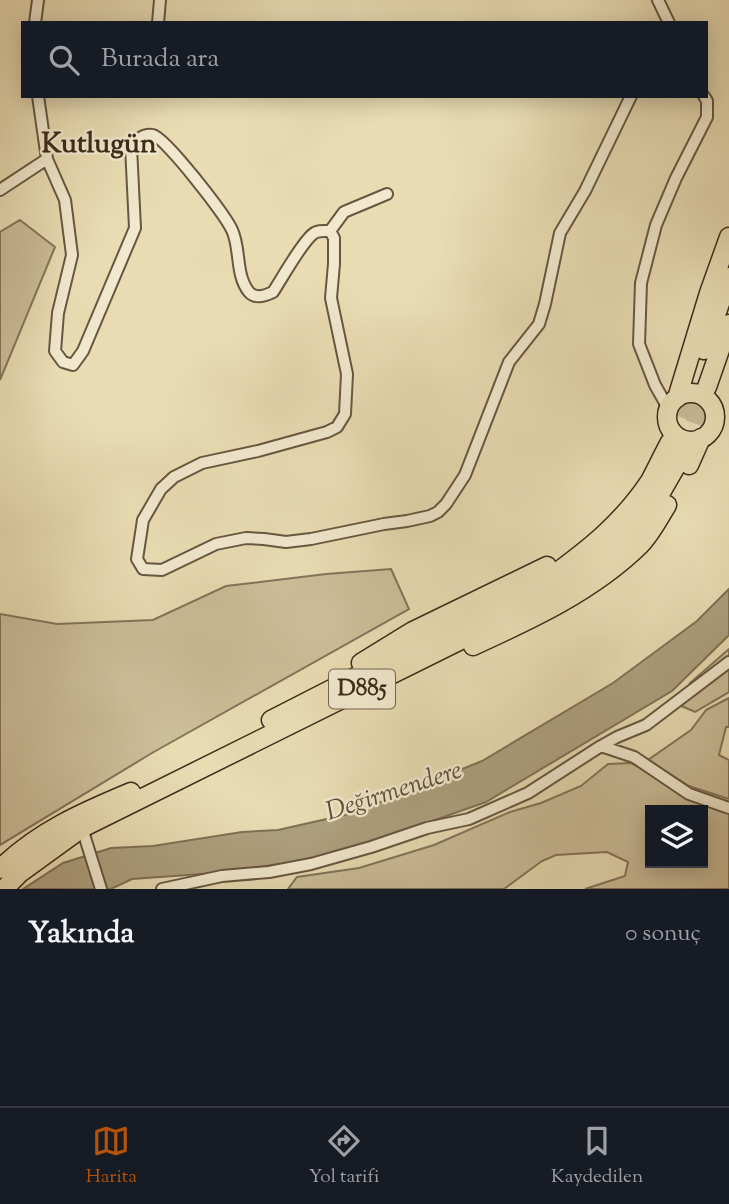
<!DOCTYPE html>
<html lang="tr">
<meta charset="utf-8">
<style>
:root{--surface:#171b24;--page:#20242c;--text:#f1f3f6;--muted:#9ea1a6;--line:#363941;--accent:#b45309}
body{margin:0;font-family:"Sorts Mill Goudy",serif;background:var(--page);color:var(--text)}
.controls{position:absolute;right:21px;bottom:21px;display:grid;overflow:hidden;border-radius:0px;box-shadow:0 4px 18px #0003}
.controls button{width:63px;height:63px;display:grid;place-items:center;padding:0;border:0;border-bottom:2px solid var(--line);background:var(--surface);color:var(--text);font:35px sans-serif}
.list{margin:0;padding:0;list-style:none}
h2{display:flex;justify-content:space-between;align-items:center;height:91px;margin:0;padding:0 28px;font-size:30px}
h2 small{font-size:23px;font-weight:400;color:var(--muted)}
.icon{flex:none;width:38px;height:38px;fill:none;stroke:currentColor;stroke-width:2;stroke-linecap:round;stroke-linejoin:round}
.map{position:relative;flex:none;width:729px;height:889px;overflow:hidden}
.search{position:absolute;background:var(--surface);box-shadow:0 4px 18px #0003;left:21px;right:21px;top:21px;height:77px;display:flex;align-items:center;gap:18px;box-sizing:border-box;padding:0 24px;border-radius:0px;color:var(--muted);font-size:26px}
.sheet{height:217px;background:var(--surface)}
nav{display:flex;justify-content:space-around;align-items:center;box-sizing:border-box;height:98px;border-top:2px solid var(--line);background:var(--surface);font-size:19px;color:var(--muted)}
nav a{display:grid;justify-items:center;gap:4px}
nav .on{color:var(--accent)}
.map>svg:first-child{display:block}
</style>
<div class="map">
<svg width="729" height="889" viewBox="0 0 729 889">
<rect width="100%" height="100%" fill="#e9dcb3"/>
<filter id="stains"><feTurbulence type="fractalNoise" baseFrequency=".00286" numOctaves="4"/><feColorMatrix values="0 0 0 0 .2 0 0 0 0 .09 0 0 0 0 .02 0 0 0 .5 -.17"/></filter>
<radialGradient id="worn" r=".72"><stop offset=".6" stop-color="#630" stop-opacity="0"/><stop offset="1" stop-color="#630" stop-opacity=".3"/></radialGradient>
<!-- green -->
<path fill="#ccbe99" stroke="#84745a" stroke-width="2" fill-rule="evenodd" d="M20 220 55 247 0 380V232Z
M391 569 409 609 152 753 0 845V614L57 624 153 620 226 586 326 574Z
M729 649V692L695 712 679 705 690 683Z
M729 698V727H726L719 755 729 760V799L689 786 648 760 691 730 706 710Z
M631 763 729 812V889H585L625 876 628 862 607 852 556 855 542 861 504 889H288L297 877 359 868 434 845 510 812 541 803 581 786 608 764ZM650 810H703V863H650Z"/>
<!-- water -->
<path fill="#aea07f" stroke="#807157" stroke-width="2" d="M729 589V635L672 691 486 802 330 857 216 873 132 879 111 889H23L63 863 111 848 153 846 242 832 278 830 353 813 482 761 613 683 697 621Z"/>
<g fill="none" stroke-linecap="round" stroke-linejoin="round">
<!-- trunk-tunnel -->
<path stroke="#c6b995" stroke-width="18" stroke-dasharray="18 9" stroke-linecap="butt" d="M670 442 693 381
M686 449 707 387"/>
<!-- minor casing -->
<g stroke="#675741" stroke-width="14">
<path id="minor" d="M658 0 669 23
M35 23 38 0
M158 23 160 0
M38 96 47 159 65 200 72 255 58 313 55 351 63 362 73 365 83 351 135 228 131 147C137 140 143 133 153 135 166 138 225 215 232 230 241 249 235 275 249 292 255 299 265 296 273 292 281 280 302 242 313 234 317 230 324 231 330 231L334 238V264L331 298 347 374 345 414 337 427 327 432 258 451 202 463 174 477 161 489 143 520 137 559 143 569 162 570 216 544 246 538 264 539 286 542 311 539 384 524 407 521 430 516 438 512 446 504 465 475 509 362 539 324 545 304 560 233 585 191 631 96
M0 190 47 159
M330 231 344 212 387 194
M668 408 655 385 639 344 641 283 656 225 676 178 707 117V101L704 96
M601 746 617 737 646 725 729 662
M82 828 101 889
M162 889 222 876 269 872 311 864 371 847 427 828 469 819 528 793 601 746 634 757 689 794 729 808"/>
</g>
<!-- trunk casing -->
<g stroke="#3c2b1b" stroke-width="21">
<path id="trunk" d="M704 350 729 277
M707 387 729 324
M667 417a24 24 0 1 1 48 0a24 24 0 1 1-48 0Z
M677 398 709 293 729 237
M689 465 701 438
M473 646C532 619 593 591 640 545 651 534 659 518 667 505
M361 663 413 631 547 566
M271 720 549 578C589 549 622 523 650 481 657 468 663 455 670 442
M0 869C37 832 83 812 131 792
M4 889 20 873 82 828 479 631 590 567 633 531 652 508 686 449"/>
</g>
<!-- minor -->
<use href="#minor" stroke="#f1e8ce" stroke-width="10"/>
<!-- trunk -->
<use href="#trunk" stroke="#e9dcb3" stroke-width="18"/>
</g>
<g text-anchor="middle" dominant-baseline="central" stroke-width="5" stroke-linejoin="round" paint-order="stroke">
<!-- shield labels -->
<rect fill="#f1e8ce" stroke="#726451" stroke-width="2" x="329" y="669.5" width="66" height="39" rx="5"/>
<g font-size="23" font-weight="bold" fill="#3c2b1b">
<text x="362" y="689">D885</text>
</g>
<!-- water labels -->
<g font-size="26" font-style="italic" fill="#5e4e39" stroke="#f1e8ce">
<text transform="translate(394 792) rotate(-18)">Değirmendere</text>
</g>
<!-- quarter labels -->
<g font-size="28" font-weight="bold" fill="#3c2b1b" stroke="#f1e8ce">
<text x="99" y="145">Kutlugün</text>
</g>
</g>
<rect width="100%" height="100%" filter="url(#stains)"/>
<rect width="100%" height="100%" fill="url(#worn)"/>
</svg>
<div class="controls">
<button><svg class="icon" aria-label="layers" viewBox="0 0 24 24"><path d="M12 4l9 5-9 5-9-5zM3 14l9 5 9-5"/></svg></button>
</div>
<div class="search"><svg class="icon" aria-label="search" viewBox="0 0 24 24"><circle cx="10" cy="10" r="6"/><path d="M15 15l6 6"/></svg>Burada ara</div>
</div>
<section class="sheet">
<h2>Yakında<small>0 sonuç</small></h2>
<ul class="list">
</ul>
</section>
<nav>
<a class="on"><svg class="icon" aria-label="map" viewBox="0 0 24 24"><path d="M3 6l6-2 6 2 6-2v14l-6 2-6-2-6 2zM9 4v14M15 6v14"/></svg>Harita</a>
<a><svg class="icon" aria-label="directions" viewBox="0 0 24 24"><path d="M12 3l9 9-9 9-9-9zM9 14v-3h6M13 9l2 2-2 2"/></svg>Yol tarifi</a>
<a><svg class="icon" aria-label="saved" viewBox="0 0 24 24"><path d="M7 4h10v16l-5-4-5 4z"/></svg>Kaydedilen</a>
</nav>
